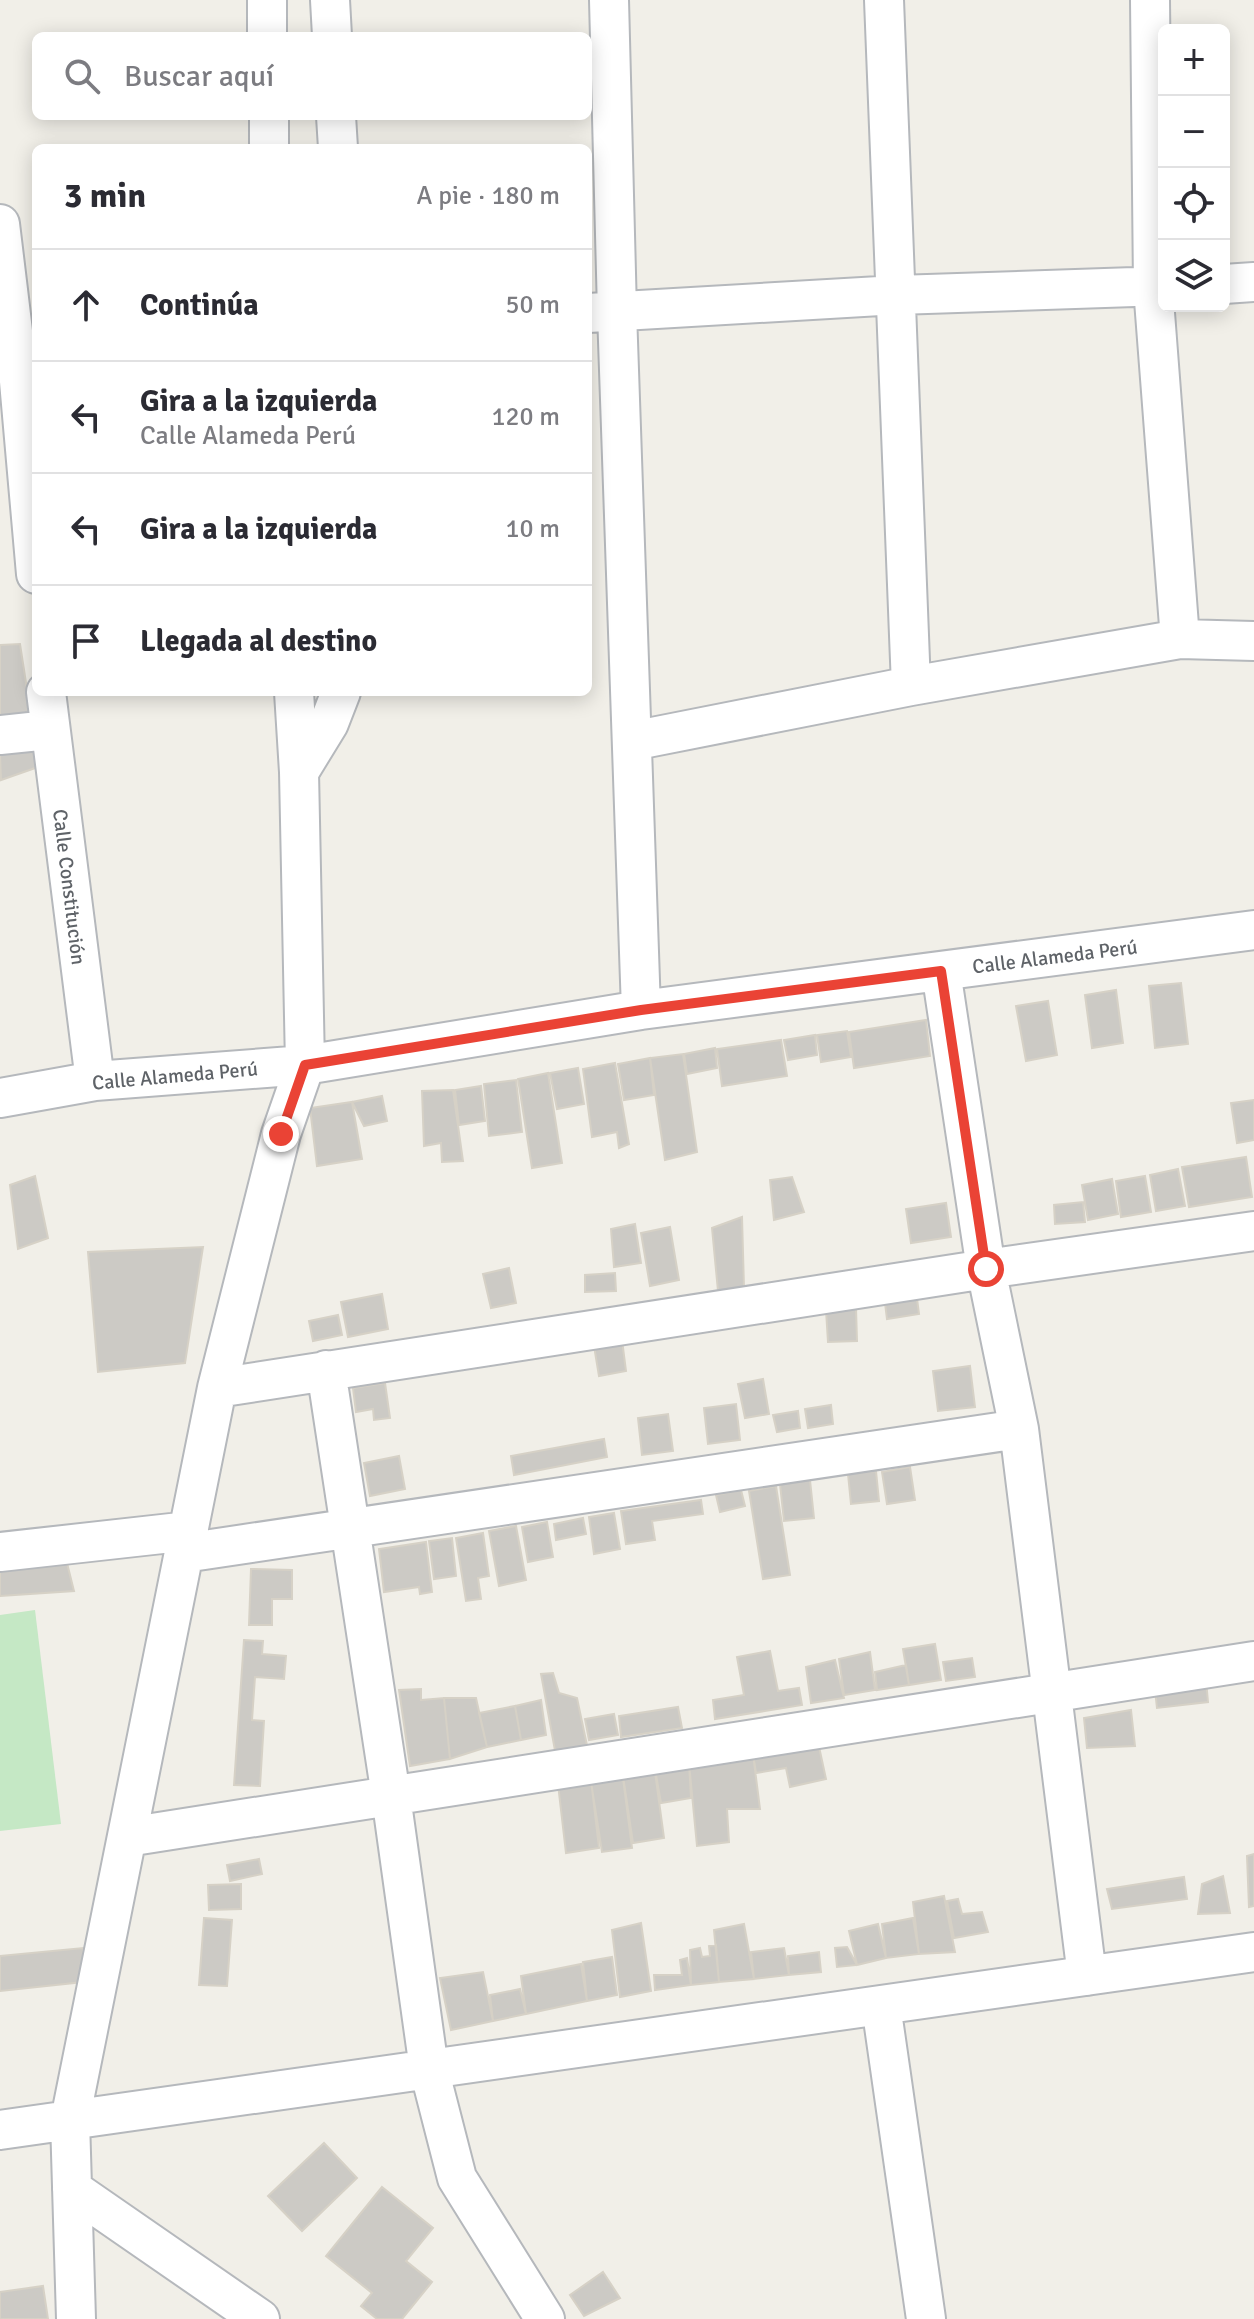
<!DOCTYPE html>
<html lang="es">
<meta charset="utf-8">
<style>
:root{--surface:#fff;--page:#f2f2f3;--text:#2b2b33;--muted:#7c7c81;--line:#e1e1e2}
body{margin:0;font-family:Signika,sans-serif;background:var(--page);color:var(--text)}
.controls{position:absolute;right:24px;top:24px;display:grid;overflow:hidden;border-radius:12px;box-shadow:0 4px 20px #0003}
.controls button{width:72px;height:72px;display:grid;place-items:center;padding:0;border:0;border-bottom:2px solid var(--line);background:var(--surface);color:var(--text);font:40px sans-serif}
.stop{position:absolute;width:24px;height:24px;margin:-18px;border:6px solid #ea4335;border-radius:50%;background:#fff}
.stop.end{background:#ea4335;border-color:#fff;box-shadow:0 2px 8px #0008}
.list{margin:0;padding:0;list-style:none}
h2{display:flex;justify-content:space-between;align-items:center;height:104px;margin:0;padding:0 32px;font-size:34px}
h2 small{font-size:26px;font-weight:400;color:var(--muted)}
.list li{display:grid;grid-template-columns:52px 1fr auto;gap:24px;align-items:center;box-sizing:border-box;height:112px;padding:0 32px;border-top:2px solid var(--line)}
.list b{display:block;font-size:30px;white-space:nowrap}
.list p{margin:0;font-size:26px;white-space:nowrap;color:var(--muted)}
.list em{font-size:26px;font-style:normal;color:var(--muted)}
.icon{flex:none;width:44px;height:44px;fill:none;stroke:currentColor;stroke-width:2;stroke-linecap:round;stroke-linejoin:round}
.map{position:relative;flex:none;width:1254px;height:2319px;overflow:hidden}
.search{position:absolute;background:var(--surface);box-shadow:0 4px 20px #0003;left:32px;top:32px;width:560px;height:88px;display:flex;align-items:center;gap:20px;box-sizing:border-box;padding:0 28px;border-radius:12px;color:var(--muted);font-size:30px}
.panel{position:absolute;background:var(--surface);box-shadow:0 4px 20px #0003;left:32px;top:144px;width:560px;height:552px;border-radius:12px}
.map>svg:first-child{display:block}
</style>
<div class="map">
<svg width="1254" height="2319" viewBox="0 0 1254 2319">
<rect width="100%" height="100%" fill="#f1efe8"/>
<!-- green -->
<path fill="#c5e8c5" d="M35 1610 61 1824 0 1831V1615Z"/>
<!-- building -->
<path fill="#cccac5" stroke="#d6d1c6" stroke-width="2" d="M20 644 31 715 0 716V645Z
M33 745 38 767 1 780 0 754Z
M1181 983 1188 1044 1155 1048 1149 986Z
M1116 990 1123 1043 1092 1048 1085 995Z
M1048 1001 1057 1055 1026 1061 1016 1006Z
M926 1020 930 1056 854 1068 849 1032Z
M847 1031 851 1057 821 1062 817 1035Z
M815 1035 817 1055 788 1060 784 1040Z
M781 1040 787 1076 722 1086 717 1049Z
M715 1048 717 1068 687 1074 684 1054Z
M683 1054 697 1152 665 1160 650 1058Z
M650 1058 654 1095 624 1100 618 1064Z
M615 1063 629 1144 619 1148 617 1132 592 1137 583 1069Z
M578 1068 584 1104 557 1109 550 1073Z
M548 1073 562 1163 532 1168 518 1079Z
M516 1080 522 1132 489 1136 484 1084Z
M481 1086 485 1121 459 1125 455 1090Z
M453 1090 463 1161 442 1162 441 1143 424 1146 422 1091Z
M382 1096 387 1121 364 1126 352 1102Z
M1254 1100V1140L1237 1143 1231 1103Z
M352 1102 362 1159 317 1166 310 1108Z
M1246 1157 1252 1197 1189 1207 1182 1167Z
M1178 1169 1185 1206 1156 1211 1150 1175Z
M35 1176 48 1238 18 1249 10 1185Z
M1145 1176 1151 1212 1121 1217 1116 1181Z
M792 1177 804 1212 774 1220 770 1180Z
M1112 1179 1118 1214 1088 1220 1082 1185Z
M1083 1202 1085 1222 1055 1224 1054 1205Z
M946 1203 951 1237 911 1243 906 1209Z
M742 1217 744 1288 718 1291 712 1228Z
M635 1224 641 1263 614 1267 611 1229Z
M670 1227 679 1280 650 1286 641 1233Z
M203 1247 185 1363 98 1372 88 1252Z
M509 1268 516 1303 491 1308 483 1274Z
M615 1273 616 1291 585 1292V1275Z
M916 1291 919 1314 887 1319 884 1295Z
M382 1294 388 1329 348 1337 341 1302Z
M856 1308 857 1341 828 1342 826 1310Z
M338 1315 342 1335 313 1341 309 1321Z
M622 1340 626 1371 599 1376 594 1346Z
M970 1366 975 1407 938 1411 933 1371Z
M763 1379 769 1414 745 1418 738 1384Z
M385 1383 390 1418 374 1420 373 1409 356 1412 353 1388Z
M736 1404 740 1440 708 1444 704 1408Z
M831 1405 833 1424 808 1428 805 1409Z
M798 1411 800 1428 777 1432 773 1415Z
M668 1414 673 1451 642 1455 638 1418Z
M604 1439 607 1457 514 1475 511 1456Z
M399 1456 405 1489 370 1496 364 1463Z
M910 1467 915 1500 887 1504 882 1472Z
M876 1471 879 1501 851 1504 848 1474Z
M810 1480 814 1518 784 1521 780 1484Z
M776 1486 790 1575 763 1579 749 1491Z
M741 1490 745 1506 720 1512 716 1495Z
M701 1500 703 1514 652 1521 655 1540 626 1544 621 1511Z
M614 1513 620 1549 594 1554 589 1517Z
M583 1518 586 1534 556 1540 554 1524Z
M547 1522 553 1557 528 1562 522 1527Z
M516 1526 526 1580 499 1586 489 1531Z
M483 1533 489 1576 478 1578 481 1599 466 1601 456 1538Z
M452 1538 456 1576 434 1579 429 1541Z
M426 1542 432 1592 420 1594 419 1587 384 1592 379 1549Z
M67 1563 74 1591 0 1596V1567Z
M251 1569 292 1570V1599H272V1625H249Z
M244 1640 263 1641 262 1654 286 1656 284 1679 255 1677 252 1720 264 1721 260 1786 234 1785Z
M935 1644 941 1680 909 1685 903 1649Z
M770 1651 778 1691 799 1688 802 1705 715 1719 713 1700 744 1695 737 1657Z
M870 1652 875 1690 844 1695 839 1659Z
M972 1658 975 1677 946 1681 943 1662Z
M835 1660 844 1698 811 1703 806 1667Z
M906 1665 909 1685 877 1690 875 1672Z
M553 1673 559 1693 577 1698 588 1750 556 1756 541 1674Z
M1206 1680 1208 1702 1157 1708 1155 1690Z
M421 1689V1700L444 1698 450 1759 410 1766 399 1690Z
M444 1698H476L487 1747 450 1759Z
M541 1700 546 1735 521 1740 515 1706Z
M515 1706 521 1740 487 1747 479 1713Z
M678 1707 682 1728 621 1737 619 1716Z
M1131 1710 1135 1746 1087 1748 1084 1718Z
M614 1714 618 1735 589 1740 585 1719Z
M818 1742 826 1779 790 1787 786 1768 756 1773 753 1754Z
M753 1754 760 1809H727L729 1842 697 1846 689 1763Z
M689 1763 691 1798 661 1803 655 1769Z
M655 1772 664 1838 633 1843 623 1776Z
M623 1778 632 1848 602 1852 591 1782Z
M591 1780 599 1848 566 1853 558 1784Z
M1254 1854V1906L1249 1907 1247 1856Z
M259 1859 262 1874 230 1881 227 1865Z
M1223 1876 1230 1913 1198 1914 1202 1884Z
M1184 1877 1187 1899 1112 1909 1107 1889Z
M241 1884V1909L209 1910 208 1885Z
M944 1896 955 1952 919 1954 913 1902Z
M958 1899 962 1914 982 1912 988 1932 954 1938 947 1901Z
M204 1918 232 1920 227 1986 199 1985Z
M913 1918 919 1954 886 1958 882 1924Z
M641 1923 651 1991 620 1997 612 1930Z
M744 1924 754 1979 719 1982 714 1930Z
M878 1924 886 1958 857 1965 849 1931Z
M716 1945 719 1982 691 1985 690 1950 700 1948 702 1957 710 1956 709 1946Z
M847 1947 857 1965 837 1967 835 1948Z
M83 1948V1982L0 1991V1956Z
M784 1948 789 1975 754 1979 751 1952Z
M819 1952 821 1972 789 1975 788 1956Z
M612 1957 617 1995 587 2001 583 1962Z
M687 1958 691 1985 655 1990 654 1975H682L680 1960Z
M581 1964 587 2001 526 2014 521 1976Z
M483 1972 493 2021 451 2030 440 1978Z
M520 1989 526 2014 493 2021 490 1995Z
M324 2143 357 2178 302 2231 268 2196Z
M382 2187 433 2228 406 2261 432 2282 402 2319H377L361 2306 372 2293 326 2256Z
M603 2272 620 2298 584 2316 570 2295Z
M43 2286 48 2319H0V2292Z"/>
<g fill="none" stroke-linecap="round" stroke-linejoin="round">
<!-- minor casing -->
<g stroke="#b5b8bc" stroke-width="42">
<path id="minor" d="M267 0V36
M330 0 332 36
M609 0 617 312 641 1010
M884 0 911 686
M1150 0 1153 287 1180 639
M269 116V148
M336 116 338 148
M0 224 19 381 36 574
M1224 284 1254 282
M588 313 897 295 1164 286
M46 692 95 1081
M0 735 49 730
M632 741 911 686 1180 639 1254 641
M299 772 329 723 341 692
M941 971 986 1269 1019 1429 1087 1976
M0 1098 95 1081 305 1065 641 1010 1254 930
M326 1370 391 1796 429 2069 457 2178 545 2319
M217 1388 986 1269 1254 1231
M0 1552 189 1531
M184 1553 1019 1429
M127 1837 1254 1661
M881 2005 926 2319
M0 2130 1254 1952
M72 2189 260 2319
M76 2319 70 2120 217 1388 281 1134 305 1065 299 772 294 692"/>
</g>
<!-- minor -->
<use href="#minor" stroke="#fff" stroke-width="38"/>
</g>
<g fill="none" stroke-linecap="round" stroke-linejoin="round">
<!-- route -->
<path stroke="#ea4335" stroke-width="10" d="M281 1134 305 1065 641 1010 941 971 986 1269"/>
</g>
<g text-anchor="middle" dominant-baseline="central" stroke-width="7" stroke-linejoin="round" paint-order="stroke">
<!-- street labels -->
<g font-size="20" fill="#5f6368" stroke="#fff">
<text transform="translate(69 887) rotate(83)">Calle Constitución</text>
<text transform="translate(1055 957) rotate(-7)">Calle Alameda Perú</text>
<text transform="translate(175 1076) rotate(-5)">Calle Alameda Perú</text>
</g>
</g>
</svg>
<div class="controls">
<button>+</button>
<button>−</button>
<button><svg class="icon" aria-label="locate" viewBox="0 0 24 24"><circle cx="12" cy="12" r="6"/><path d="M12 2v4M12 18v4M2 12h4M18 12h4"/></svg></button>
<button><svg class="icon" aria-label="layers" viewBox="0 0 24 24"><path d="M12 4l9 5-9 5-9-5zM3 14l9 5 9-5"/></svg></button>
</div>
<div class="stop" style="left:986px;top:1269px"></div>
<div class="stop end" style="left:281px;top:1134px"></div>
<div class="search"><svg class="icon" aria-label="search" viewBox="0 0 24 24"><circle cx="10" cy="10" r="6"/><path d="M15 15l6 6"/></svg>Buscar aquí</div>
<section class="panel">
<h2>3 min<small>A pie · 180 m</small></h2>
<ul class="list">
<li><svg class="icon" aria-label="ahead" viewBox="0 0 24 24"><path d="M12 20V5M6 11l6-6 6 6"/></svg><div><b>Continúa</b></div><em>50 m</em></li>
<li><svg class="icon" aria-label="left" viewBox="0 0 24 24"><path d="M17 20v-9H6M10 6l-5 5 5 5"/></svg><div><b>Gira a la izquierda</b><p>Calle Alameda Perú</p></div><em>120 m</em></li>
<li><svg class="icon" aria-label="left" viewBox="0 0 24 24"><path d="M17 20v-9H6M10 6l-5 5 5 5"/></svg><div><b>Gira a la izquierda</b></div><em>10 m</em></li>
<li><svg class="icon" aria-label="arrive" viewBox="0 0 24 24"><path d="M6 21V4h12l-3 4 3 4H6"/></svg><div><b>Llegada al destino</b></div></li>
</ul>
</section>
</div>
